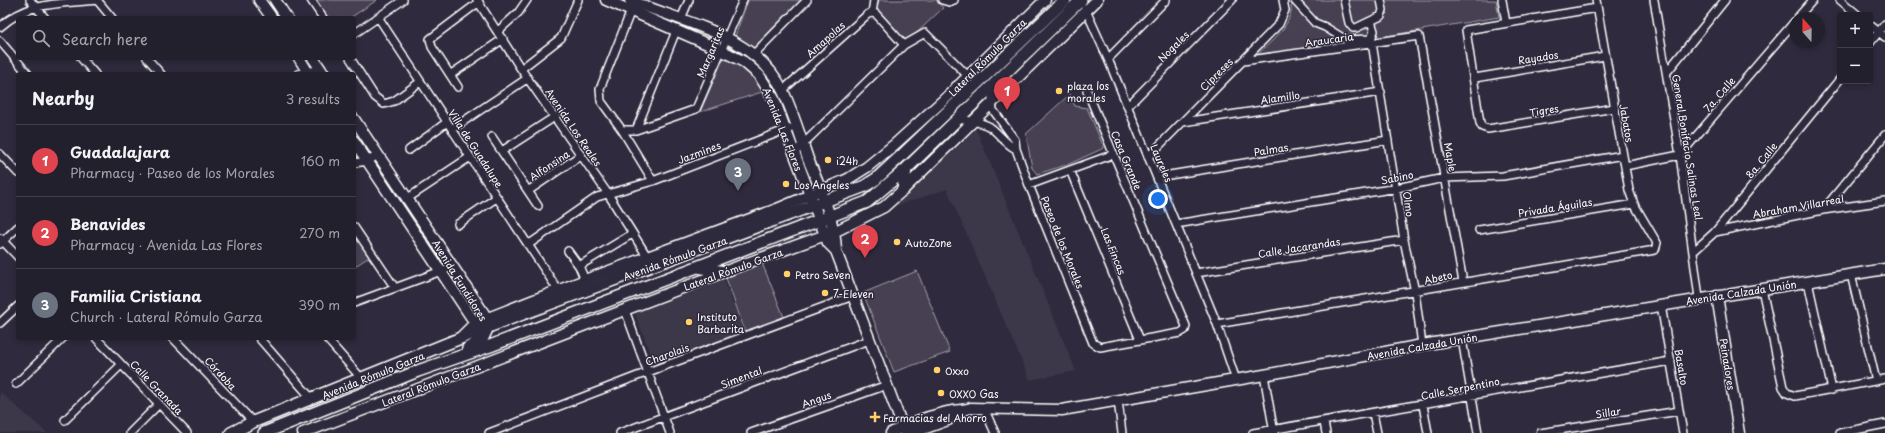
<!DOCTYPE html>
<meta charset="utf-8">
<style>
:root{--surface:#23202e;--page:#2f2d3a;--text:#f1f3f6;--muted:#a3a3aa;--line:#403e4a;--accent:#ffd166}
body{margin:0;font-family:"Playpen Sans",sans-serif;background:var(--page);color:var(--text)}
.controls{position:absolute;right:12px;top:12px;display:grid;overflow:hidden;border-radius:4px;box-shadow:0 2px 6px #0003}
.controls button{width:36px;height:36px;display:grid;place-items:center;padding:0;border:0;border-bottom:1px solid var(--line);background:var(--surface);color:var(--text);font:20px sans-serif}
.compass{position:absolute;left:1789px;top:12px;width:36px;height:36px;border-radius:50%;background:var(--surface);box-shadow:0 2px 6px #0003;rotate:340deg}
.you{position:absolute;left:1158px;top:199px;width:14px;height:14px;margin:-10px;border:3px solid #fff;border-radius:50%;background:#1a73e8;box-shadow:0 0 0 6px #1a73e833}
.badge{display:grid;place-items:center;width:26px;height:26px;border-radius:50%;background:var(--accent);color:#fff;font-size:13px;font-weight:700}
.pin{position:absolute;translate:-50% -33px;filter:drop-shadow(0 1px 2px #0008)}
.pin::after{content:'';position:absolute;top:21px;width:14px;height:12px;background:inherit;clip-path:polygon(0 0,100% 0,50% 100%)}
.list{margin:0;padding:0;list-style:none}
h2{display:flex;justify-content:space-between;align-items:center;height:52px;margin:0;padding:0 16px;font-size:17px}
h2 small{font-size:13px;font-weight:400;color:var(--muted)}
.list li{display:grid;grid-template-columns:26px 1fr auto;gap:12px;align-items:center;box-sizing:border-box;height:72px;padding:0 16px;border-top:1px solid var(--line)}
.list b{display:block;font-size:15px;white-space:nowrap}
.list p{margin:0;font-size:13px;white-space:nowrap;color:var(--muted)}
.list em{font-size:13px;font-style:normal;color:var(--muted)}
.icon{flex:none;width:22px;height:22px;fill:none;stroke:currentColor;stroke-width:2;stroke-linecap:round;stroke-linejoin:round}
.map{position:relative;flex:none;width:1885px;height:433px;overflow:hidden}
.search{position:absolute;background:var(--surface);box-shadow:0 2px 6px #0003;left:16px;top:16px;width:340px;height:44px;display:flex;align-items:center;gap:10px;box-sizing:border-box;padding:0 14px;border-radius:4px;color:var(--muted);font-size:15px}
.panel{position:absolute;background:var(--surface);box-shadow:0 2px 6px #0003;left:16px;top:72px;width:340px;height:268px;border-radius:4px}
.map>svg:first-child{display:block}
</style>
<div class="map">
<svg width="1885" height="433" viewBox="0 0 1885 433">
<rect width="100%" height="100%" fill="#2f2a3d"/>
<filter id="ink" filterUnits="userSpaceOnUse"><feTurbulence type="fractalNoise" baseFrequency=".025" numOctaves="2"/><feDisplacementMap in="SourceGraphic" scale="8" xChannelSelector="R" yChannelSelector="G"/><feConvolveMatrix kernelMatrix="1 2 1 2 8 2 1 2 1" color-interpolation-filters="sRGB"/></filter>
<g filter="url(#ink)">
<!-- built -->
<path fill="#3c3749" d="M976 129 1076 371 1030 380 947 189 896 206Z
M723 278 744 333 655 365 634 311Z
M0 392 47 433H0Z"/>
<!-- green -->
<path fill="#464152" stroke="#a2a0a8" d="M316 0H377L350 18H328Z
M748 0H802L755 49 734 39Z
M875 0H936L943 8 907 42 875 7Z
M1291 0H1496L1499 17 1261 57 1256 56C1272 40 1295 25 1291 0Z
M724 57C742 64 754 75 765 91L700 112Z
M1070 94 1075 106 1087 108 1104 148 1069 164 1037 174 1032 168 1026 134Z
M354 233 369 257 354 267Z
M762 263 784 317 745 331 726 278Z
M917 271 950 352 894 372 863 293Z"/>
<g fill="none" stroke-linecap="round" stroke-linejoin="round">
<!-- street casing -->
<g stroke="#fff" stroke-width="10">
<path id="street" d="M30 0 45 18
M97 0 112 18
M311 0 323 18
M477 0 521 69 608 194 650 261
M942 0 949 2 954 0
M1294 0 1315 23 1325 27 1346 40 1371 39 1372 43 1404 240 1415 292 1422 345
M1344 0 1349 23 1353 28H1356L1381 16 1383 10 1381 0
M1502 0 1506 23
M1654 0 1680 155 1699 298
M1840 0 1858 15
M632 8 600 89 601 101 622 130 653 181
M1085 8 1108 59 1217 324 1236 380
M1597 8 1466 30 1480 123 1482 127 1488 129 1614 108
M872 13 876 14 904 45
M872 13 874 0
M378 17 558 290
M1797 18 1813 0
M681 19 689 0
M1870 25 1885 37
M0 27C29 1 60 4 97 0
M498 31 518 13 527 0
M354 34 403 0
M1371 39 1374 31 1371 21
M0 41 28 74
M1870 43 1885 24
M754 54 807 0
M81 58 95 74
M147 58 161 74
M350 58 375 97 384 104 394 101 420 82
M1108 59 1166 0
M1243 61 1419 36 1463 282
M521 69 561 38 578 0
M1667 72 1725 0
M298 74 321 69
M450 75 503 39
M1475 78 1605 56
M991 86 993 110 1015 140 1016 149 1029 185 1093 343 1100 347 1180 333 1185 330 1186 326 1087 91
M458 87 432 47 430 39 479 2
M783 90 868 14 872 13
M1128 106 1232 0
M957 119C968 121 981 121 990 127 1000 134 1005 144 1016 149
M1183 122 1381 92
M452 129 528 78
M622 130H636L696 109 743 0
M636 130 676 31
M492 137 538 206
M409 150 447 122
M502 151 556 116
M794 153 904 45 925 33 968 76
M0 154 18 173
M1148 157 1279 24 1285 10 1283 0
M354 163 368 161 378 155
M1625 166 1680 155 1795 21
M1070 170 1140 340
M1157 177 1388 140
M1029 185 1114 154
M528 191 581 155
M408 198 470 157
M1823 210 1885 135
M458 224 496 198
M1176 224 1397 188 1444 178 1503 176 1623 155
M354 227 395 288
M1479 230 1634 204
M1715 232 1823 210 1885 201
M0 238 18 257
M0 244 18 227
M528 245 597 197 653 181 785 130 797 127
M568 251 579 266 585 280
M1694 251 1715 232 1840 79
M579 266 632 234
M1196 273 1404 240
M1851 274 1876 381
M1808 282 1832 390
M1762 289 1783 387 1787 393 1795 396 1885 379
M354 303 452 267
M1661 305 1683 433
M625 310 670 433
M0 323 18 306
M1217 324 1655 250 1657 243 1634 204 1629 190 1596 0
M96 338 187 433
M173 338 253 422
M259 338 312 399
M326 338 362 379
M1462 339 1478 433
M1264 375 1274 433
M16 384 63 338
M1118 400 1122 433
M1423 405 1428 433
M984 408 995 433
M1373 413 1377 433
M65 420 121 365
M1324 422 1326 433
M130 433 159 404
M489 433 648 372 853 296
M620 433 869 340
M751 433 887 385
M1253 433 1671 361
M1540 433 1679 411
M1840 433 1885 424"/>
</g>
<!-- secondary casing -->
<g stroke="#fff" stroke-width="13">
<path id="secondary" d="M259 0 272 18
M275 0 287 18
M606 0 721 50 744 62 759 75 774 99 828 243 836 251
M630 0C682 23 756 34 783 91 793 112 800 136 808 159 819 185 836 224 836 251L905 433
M299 58 309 74
M313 58 324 74
M354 119 487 318 488 327 475 323 354 141
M1717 296 1739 433
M460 338 475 323 585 280 777 209 848 179 867 167 894 145 948 96 1045 0
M303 433 750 262 834 232 884 207 903 190 1097 0
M891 433C907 424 926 417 943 413 953 410 962 411 971 408L1062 410 1264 375 1422 345 1885 269
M912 433 948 420 959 412"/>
</g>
<!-- primary casing -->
<g stroke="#fff" stroke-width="14">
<path id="primary" d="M957 87H972
M903 190 906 169
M698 267 724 272
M468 348 482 340 488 327
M231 433 253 422 488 327 865 186 876 179 901 156 1065 0
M264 433 418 371 490 346 867 202 906 169 1081 0"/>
</g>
<!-- street -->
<use href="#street" stroke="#2f2a3d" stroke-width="7"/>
<!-- secondary -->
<use href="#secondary" stroke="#2f2a3d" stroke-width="10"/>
<!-- primary -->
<use href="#primary" stroke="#2f2a3d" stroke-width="11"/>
</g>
</g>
<!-- markers -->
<g fill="#ffd166" stroke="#2f2a3d" stroke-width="1.5">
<circle cx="1059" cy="91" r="4"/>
<circle cx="828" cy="160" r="4"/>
<circle cx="786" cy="184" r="4"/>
<circle cx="897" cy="242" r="4"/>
<circle cx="787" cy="274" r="4"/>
<circle cx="825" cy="293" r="4"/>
<circle cx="689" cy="322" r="4"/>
<circle cx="937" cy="370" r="4"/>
<circle cx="941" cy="393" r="4"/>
<path d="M873 411h4v4h4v4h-4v4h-4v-4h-4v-4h4z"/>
</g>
<g text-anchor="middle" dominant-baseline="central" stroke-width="3" stroke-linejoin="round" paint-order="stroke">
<!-- street labels -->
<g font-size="10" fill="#fff" stroke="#2f2a3d">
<text transform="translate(825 39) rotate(-42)">Amapolas</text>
<text transform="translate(1329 39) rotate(-8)">Araucaria</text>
<text transform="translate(1173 46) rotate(-45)">Nogales</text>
<text transform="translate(710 52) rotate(-67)">Margaritas</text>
<text transform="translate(987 57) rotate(-45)">Lateral Rómulo Garza</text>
<text transform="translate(1538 57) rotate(-9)">Rayados</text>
<text transform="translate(1216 74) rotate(-45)">Cipreses</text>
<text transform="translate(1719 94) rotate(-49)">7a. Calle</text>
<text transform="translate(1280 97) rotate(-8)">Alamillo</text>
<text transform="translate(1544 110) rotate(-10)">Tigres</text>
<text transform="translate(1627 123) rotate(80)">Jabatos</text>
<text transform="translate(574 127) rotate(56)">Avenida Los Reales</text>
<text transform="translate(783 129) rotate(68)">Avenida Las Flores</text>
<text transform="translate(1688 147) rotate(81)">General Bonifacio Salinas Leal</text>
<text transform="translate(476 148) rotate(57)">Villa de Guadalupe</text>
<text transform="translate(1271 149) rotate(-9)">Palmas</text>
<text transform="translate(699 152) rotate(-21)">Jazmines</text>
<text transform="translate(1451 157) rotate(80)">Maple</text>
<text transform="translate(1127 160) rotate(67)">Casa Grande</text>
<text transform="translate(1761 160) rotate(-51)">8a. Calle</text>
<text transform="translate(1162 163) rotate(67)">Laureles</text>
<text transform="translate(549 165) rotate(-34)">Alfonsina</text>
<text transform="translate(1397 177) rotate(-11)">Sabino</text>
<text transform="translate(1409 204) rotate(82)">Olmo</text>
<text transform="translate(1798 206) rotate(-10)">Abraham Villarreal</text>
<text transform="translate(1555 207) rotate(-9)">Privada Águilas</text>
<text transform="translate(1063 242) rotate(68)">Paseo de los Morales</text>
<text transform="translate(1299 247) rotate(-9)">Calle Jacarandas</text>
<text transform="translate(1114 251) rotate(68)">Las Fincas</text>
<text transform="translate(675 258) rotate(-20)">Avenida Rómulo Garza</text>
<text transform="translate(733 269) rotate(-20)">Lateral Rómulo Garza</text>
<text transform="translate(1438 277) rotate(-12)">Abeto</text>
<text transform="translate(460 280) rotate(58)">Avenida Fundidores</text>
<text transform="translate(1741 292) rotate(-9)">Avenida Calzada Unión</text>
<text transform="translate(1422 346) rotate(-10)">Avenida Calzada Unión</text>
<text transform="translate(667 354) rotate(-20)">Charolais</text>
<text transform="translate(1728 364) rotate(81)">Peinadores</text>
<text transform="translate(1682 367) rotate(80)">Basalto</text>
<text transform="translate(221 373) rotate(47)">Córdoba</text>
<text transform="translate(373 375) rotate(-22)">Avenida Rómulo Garza</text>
<text transform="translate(741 377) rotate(-21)">Simental</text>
<text transform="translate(431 384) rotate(-21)">Lateral Rómulo Garza</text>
<text transform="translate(157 387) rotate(46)">Calle Granada</text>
<text transform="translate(1460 388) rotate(-11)">Calle Serpentino</text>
<text transform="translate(816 399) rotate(-20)">Angus</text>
<text transform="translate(1608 412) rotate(-9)">Sillar</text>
</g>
<!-- poi labels -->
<g font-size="10" fill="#fff" stroke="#2f2a3d" text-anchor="start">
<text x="1067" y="85">plaza los<tspan x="1067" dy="12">morales</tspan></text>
<text x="836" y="160">i24h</text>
<text x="794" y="184">Los Angeles</text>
<text x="905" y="242">AutoZone</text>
<text x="795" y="274">Petro Seven</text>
<text x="833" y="293">7-Eleven</text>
<text x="697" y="316">Instituto<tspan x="697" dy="12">Barbarita</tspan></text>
<text x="945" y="370">Oxxo</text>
<text x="949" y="393">OXXO Gas</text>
<text x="883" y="417">Farmacias del Ahorro</text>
</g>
</g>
</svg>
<div class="controls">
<button>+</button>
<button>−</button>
</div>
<svg class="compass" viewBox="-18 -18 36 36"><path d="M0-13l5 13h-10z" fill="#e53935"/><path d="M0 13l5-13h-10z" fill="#a3a3aa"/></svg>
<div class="you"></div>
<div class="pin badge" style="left:1007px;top:110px;background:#e0444e">1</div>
<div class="pin badge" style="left:865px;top:258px;background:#e0444e">2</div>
<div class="pin badge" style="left:738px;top:191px;background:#6b7280">3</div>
<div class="search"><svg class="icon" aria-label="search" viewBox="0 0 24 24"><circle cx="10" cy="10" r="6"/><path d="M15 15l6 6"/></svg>Search here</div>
<section class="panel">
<h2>Nearby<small>3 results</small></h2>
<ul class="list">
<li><span class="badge" style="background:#e0444e">1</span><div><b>Guadalajara</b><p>Pharmacy · Paseo de los Morales</p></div><em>160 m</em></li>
<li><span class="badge" style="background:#e0444e">2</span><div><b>Benavides</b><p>Pharmacy · Avenida Las Flores</p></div><em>270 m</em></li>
<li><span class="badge" style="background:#6b7280">3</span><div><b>Familia Cristiana</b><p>Church · Lateral Rómulo Garza</p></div><em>390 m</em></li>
</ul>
</section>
</div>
